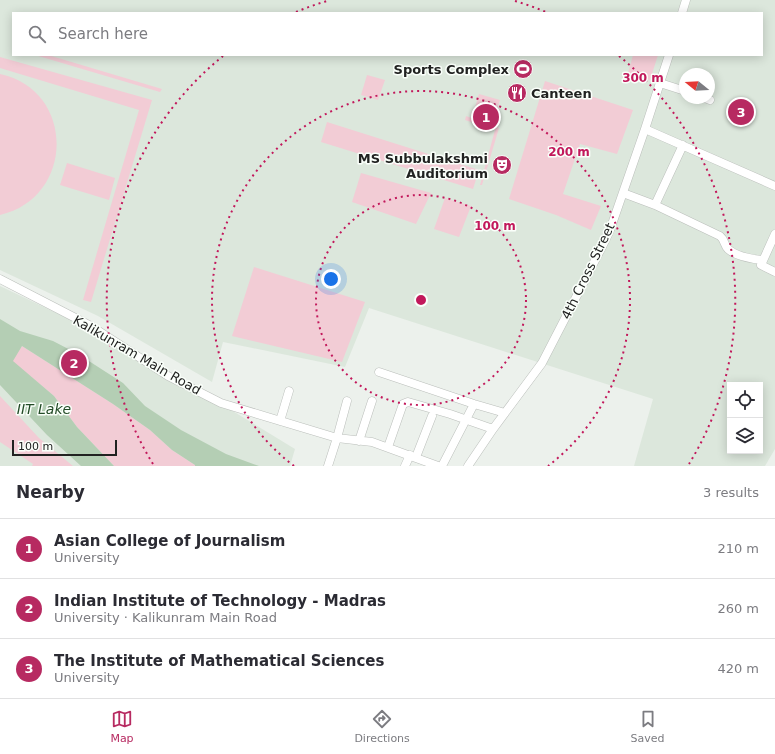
<!DOCTYPE html>
<meta charset="utf-8">
<style>
:root{--surface:#fff;--page:#f2f2f3;--text:#2b2b33;--muted:#7c7c81;--line:#e1e1e2;--accent:#b72a61}
body{margin:0;font-family:"DejaVu Sans",sans-serif;background:var(--page);color:var(--text)}
.controls{position:absolute;right:12px;bottom:12px;display:grid;overflow:hidden;border-radius:0px;box-shadow:0 2px 10px #0003}
.controls button{width:36px;height:36px;display:grid;place-items:center;padding:0;border:0;border-bottom:1px solid var(--line);background:var(--surface);color:var(--text);font:20px sans-serif}
.compass{position:absolute;left:679px;top:68px;width:36px;height:36px;border-radius:50%;background:var(--surface);box-shadow:0 2px 10px #0003;rotate:288deg}
.scale{position:absolute;left:12px;bottom:10px;width:105px;box-sizing:border-box;padding-left:4px;border:2px solid #212221;border-top:0;font-size:11px;line-height:14px;white-space:nowrap;color:#212221;-webkit-text-stroke:3px #fafffa;paint-order:stroke}
.you{position:absolute;left:331px;top:279px;width:14px;height:14px;margin:-10px;border:3px solid #fff;border-radius:50%;background:#1a73e8;box-shadow:0 0 0 6px #1a73e833}
.badge{display:grid;place-items:center;width:26px;height:26px;border-radius:50%;background:var(--accent);color:#fff;font-size:13px;font-weight:700}
.pin{position:absolute;translate:-50% -50%;border:2px solid #fff;box-shadow:0 1px 4px #0006}
.list{margin:0;padding:0;list-style:none}
h2{display:flex;justify-content:space-between;align-items:center;height:52px;margin:0;padding:0 16px;font-size:17px}
h2 small{font-size:13px;font-weight:400;color:var(--muted)}
.list li{display:grid;grid-template-columns:26px 1fr auto;gap:12px;align-items:center;box-sizing:border-box;height:60px;padding:0 16px;border-top:1px solid var(--line)}
.list b{display:block;font-size:15px;white-space:nowrap}
.list p{margin:0;font-size:13px;white-space:nowrap;color:var(--muted)}
.list em{font-size:13px;font-style:normal;color:var(--muted)}
.icon{flex:none;width:22px;height:22px;fill:none;stroke:currentColor;stroke-width:2;stroke-linecap:round;stroke-linejoin:round}
.map{position:relative;flex:none;width:775px;height:466px;overflow:hidden}
.search{position:absolute;background:var(--surface);box-shadow:0 2px 10px #0003;left:12px;right:12px;top:12px;height:44px;display:flex;align-items:center;gap:10px;box-sizing:border-box;padding:0 14px;border-radius:0px;color:var(--muted);font-size:15px}
.sheet{height:232px;background:var(--surface)}
nav{display:flex;justify-content:space-around;align-items:center;box-sizing:border-box;height:56px;border-top:1px solid var(--line);background:var(--surface);font-size:11px;color:var(--muted)}
nav a{display:grid;justify-items:center;gap:2px}
nav .on{color:var(--accent)}
.map>svg:first-child{display:block}
</style>
<div class="map">
<svg width="775" height="466" viewBox="0 0 775 466">
<rect width="100%" height="100%" fill="#ecf1ec"/>
<!-- built -->
<path fill="#dce7dc" fill-rule="evenodd" d="M0 0H775V449L765 466H634L653 399 369 308 345 367 223 342 212 382 98 316 0 270ZM13 13H762V55H13ZM685 74H709V98H685ZM730 385H760V451H730Z
M0 286 90 329 236 413 295 449 290 466H0Z"/>
<!-- green -->
<path fill="#f2ccd5" d="M35 55H48L162 89 160 92Z
M633 55H658L650 80 628 73Z
M0 57 152 100 91 302 83 300 139 110 0 68Z
M0 74C76 90 75 198 0 215Z
M367 75 385 80 378 100 361 95Z
M545 81 633 110 617 154 580 144 563 194 601 206 591 230 556 215 509 199Z
M479 94 500 100 494 118 474 111Z
M466 116 499 128 482 185H480L495 130 465 120Z
M327 122 479 170 473 189 321 142Z
M67 163 115 178 109 200 60 185Z
M361 173 431 193 416 224 352 202Z
M445 198 471 206 459 237 434 229Z
M254 267 365 302 342 362 232 336Z
M22 346 113 404 150 430 172 450 195 465V466H114L77 427 54 396 12 361Z
M0 396 39 438 73 466H32L33 464 0 442Z"/>
<!-- water -->
<path fill="#b4ceb4" d="M0 319 20 331 53 341 78 354 123 383 145 406 181 430 226 454 259 466H195V465L172 450 150 430 113 404 22 346 13 361 54 396 77 427 114 466H81L47 435 0 385Z"/>
<g fill="none" stroke-linecap="round" stroke-linejoin="round">
<!-- minor casing -->
<g stroke="#bbbfbb" stroke-width="9">
<path id="minor" d="M682 13 686 0
M660 83 685 91
M705 98 710 100
M645 129 775 186
M683 145 655 205 720 236C725 240 724 245 728 249 737 257 752 259 763 260
M623 193 655 205
M775 234 761 265 775 272
M0 279 91 326 168 376 221 403 337 438 372 442 438 466
M379 372 474 404 505 413
M280 421 289 391
M359 441 372 401
M388 447 403 404 408 402 450 414 493 429
M416 457 432 416
M328 466 337 438 347 401
M405 466 410 455
M442 466 474 404
M468 466 493 429 542 363 605 241 610 230 645 129 669 55"/>
</g>
<!-- minor -->
<use href="#minor" stroke="#fff" stroke-width="8"/>
</g>
<!-- distance rings -->
<g fill="none" stroke="#c2185b" stroke-width="2" stroke-dasharray="2 4">
<circle cx="421" cy="300" r="105"/>
<path d="M294 466A209 209 0 1 1 548 466"/>
<path d="M153 464A314 314 0 0 1 223 56M296 12A314 314 0 0 1 327 1M515 1A314 314 0 0 1 546 12M619 56A314 314 0 0 1 689 464"/>
</g>
<!-- icons -->
<defs>
<g id="stadium-disc" transform="scale(1)"><circle r="9.5" fill="#b72a61" stroke="#fafffa"/><path d="M0-5a6.5 5 0 1 0 0 10a6.5 5 0 1 0 0-10ZM-3.5-1.8h7v3.6h-7Z" fill="#fff"/></g>
<g id="restaurant-disc" transform="scale(1)"><circle r="9.5" fill="#b72a61" stroke="#fafffa"/><path d="M-5-6h1v4h1v-4h1v4h1v-4h1v5L-1.5 .5V6h-2V.5L-5-1ZM5-6V6H3V1.5H1.5Q1.5-4 5-6Z" fill="#fff"/></g>
<g id="theatre-disc" transform="scale(1)"><circle r="9.5" fill="#b72a61" stroke="#fafffa"/><path d="M-5-5.5Q0-4 5-5.5V0Q5 5 0 6Q-5 5-5 0ZM-3.3-2.5H-1v1.5H-3.3ZM1-2.5H3.3v1.5H1ZM-2.8 1Q0 5.5 2.8 1Z" fill="#fff"/></g>
</defs>
<g fill-rule="evenodd">
<use href="#stadium-disc" x="523" y="69"/>
<use href="#restaurant-disc" x="517" y="93"/>
<use href="#theatre-disc" x="502" y="165"/>
</g>
<g text-anchor="middle" dominant-baseline="central" stroke-width="3" stroke-linejoin="round" paint-order="stroke">
<!-- poi labels -->
<g font-size="13" font-weight="bold" fill="#212221" stroke="#fafffa" text-anchor="end">
<text x="509" y="69">Sports Complex</text>
<text x="531" y="93" text-anchor="start">Canteen</text>
<text x="488" y="158">MS Subbulakshmi<tspan x="488" dy="15">Auditorium</tspan></text>
</g>
<!-- street labels -->
<g font-size="13" fill="#212221" stroke="#fafffa">
<text transform="translate(588 271) rotate(-64)">4th Cross Street</text>
<text transform="translate(137 355) rotate(30)">Kalikunram Main Road</text>
</g>
<!-- water labels -->
<g font-size="14" font-style="italic" fill="#234b27" stroke="#fafffa">
<text x="44" y="409">IIT Lake</text>
</g>
</g>
<circle cx="421" cy="300" r="6" fill="#c2185b" stroke="#fafffa" stroke-width="2"/>
<g font-size="12" text-anchor="middle" font-weight="bold" fill="#c2185b" stroke="#fafffa" stroke-width="3" stroke-linejoin="round" paint-order="stroke">
<text x="643" y="82">300 m</text>
<text x="569" y="156">200 m</text>
<text x="495" y="230">100 m</text>
</g>
</svg>
<div class="controls">
<button><svg class="icon" aria-label="locate" viewBox="0 0 24 24"><circle cx="12" cy="12" r="6"/><path d="M12 2v4M12 18v4M2 12h4M18 12h4"/></svg></button>
<button><svg class="icon" aria-label="layers" viewBox="0 0 24 24"><path d="M12 4l9 5-9 5-9-5zM3 14l9 5 9-5"/></svg></button>
</div>
<svg class="compass" viewBox="-18 -18 36 36"><path d="M0-13l5 13h-10z" fill="#e53935"/><path d="M0 13l5-13h-10z" fill="#7c7c81"/></svg>
<div class="scale">100 m</div>
<div class="you"></div>
<div class="pin badge" style="left:486px;top:117px">1</div>
<div class="pin badge" style="left:74px;top:363px">2</div>
<div class="pin badge" style="left:741px;top:112px">3</div>
<div class="search"><svg class="icon" aria-label="search" viewBox="0 0 24 24"><circle cx="10" cy="10" r="6"/><path d="M15 15l6 6"/></svg>Search here</div>
</div>
<section class="sheet">
<h2>Nearby<small>3 results</small></h2>
<ul class="list">
<li><span class="badge">1</span><div><b>Asian College of Journalism</b><p>University</p></div><em>210 m</em></li>
<li><span class="badge">2</span><div><b>Indian Institute of Technology - Madras</b><p>University · Kalikunram Main Road</p></div><em>260 m</em></li>
<li><span class="badge">3</span><div><b>The Institute of Mathematical Sciences</b><p>University</p></div><em>420 m</em></li>
</ul>
</section>
<nav>
<a class="on"><svg class="icon" aria-label="map" viewBox="0 0 24 24"><path d="M3 6l6-2 6 2 6-2v14l-6 2-6-2-6 2zM9 4v14M15 6v14"/></svg>Map</a>
<a><svg class="icon" aria-label="directions" viewBox="0 0 24 24"><path d="M12 3l9 9-9 9-9-9zM9 14v-3h6M13 9l2 2-2 2"/></svg>Directions</a>
<a><svg class="icon" aria-label="saved" viewBox="0 0 24 24"><path d="M7 4h10v16l-5-4-5 4z"/></svg>Saved</a>
</nav>
